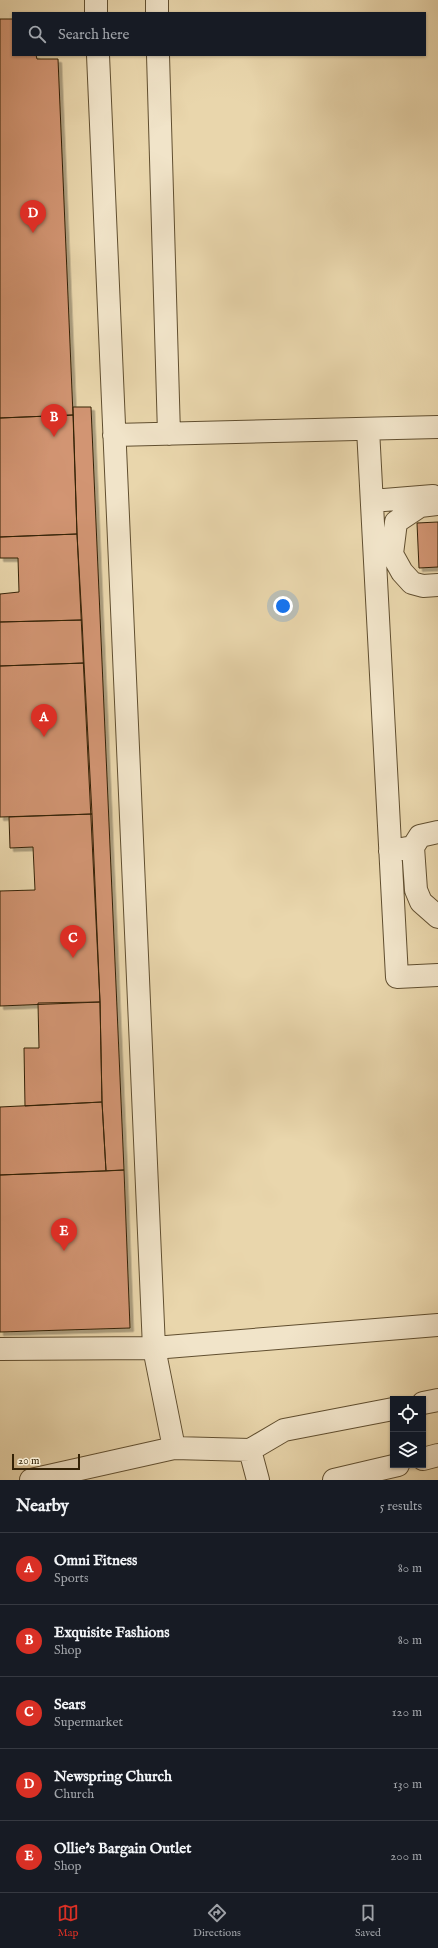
<!DOCTYPE html>
<style>
:root{--surface:#171b24;--page:#242831;--text:#f1f3f6;--muted:#9ea1a6;--line:#363941;--accent:#d93025}
body{margin:0;font-family:"IM FELL English",serif;background:var(--page);color:var(--text)}
.controls{position:absolute;right:12px;bottom:12px;display:grid;overflow:hidden;border-radius:0px;box-shadow:0 1px 3px #0004}
.controls button{width:36px;height:36px;display:grid;place-items:center;padding:0;border:0;border-bottom:1px solid var(--line);background:var(--surface);color:var(--text);font:20px sans-serif}
.scale{position:absolute;left:12px;bottom:10px;width:68px;box-sizing:border-box;padding-left:4px;border:2px solid #342206;border-top:0;font-size:11px;line-height:14px;white-space:nowrap;color:#342206;-webkit-text-stroke:3px #f1e4c9;paint-order:stroke}
.you{position:absolute;left:283px;top:606px;width:14px;height:14px;margin:-10px;border:3px solid #fff;border-radius:50%;background:#1a73e8;box-shadow:0 0 0 6px #1a73e833}
.badge{display:grid;place-items:center;width:26px;height:26px;border-radius:50%;background:var(--accent);color:#fff;font-size:13px;font-weight:700}
.pin{position:absolute;translate:-50% -33px;filter:drop-shadow(0 1px 2px #0008)}
.pin::after{content:'';position:absolute;top:21px;width:14px;height:12px;background:inherit;clip-path:polygon(0 0,100% 0,50% 100%)}
.list{margin:0;padding:0;list-style:none}
h2{display:flex;justify-content:space-between;align-items:center;height:52px;margin:0;padding:0 16px;font-size:17px}
h2 small{font-size:13px;font-weight:400;color:var(--muted)}
.list li{display:grid;grid-template-columns:26px 1fr auto;gap:12px;align-items:center;box-sizing:border-box;height:72px;padding:0 16px;border-top:1px solid var(--line)}
.list b{display:block;font-size:15px;white-space:nowrap}
.list p{margin:0;font-size:13px;white-space:nowrap;color:var(--muted)}
.list em{font-size:13px;font-style:normal;color:var(--muted)}
.icon{flex:none;width:22px;height:22px;fill:none;stroke:currentColor;stroke-width:2;stroke-linecap:round;stroke-linejoin:round}
.map{position:relative;flex:none;width:438px;height:1480px;overflow:hidden}
.search{position:absolute;background:var(--surface);box-shadow:0 1px 3px #0004;left:12px;right:12px;top:12px;height:44px;display:flex;align-items:center;gap:10px;box-sizing:border-box;padding:0 14px;border-radius:0px;color:var(--muted);font-size:15px}
.sheet{height:412px;background:var(--surface)}
nav{display:flex;justify-content:space-around;align-items:center;box-sizing:border-box;height:56px;border-top:1px solid var(--line);background:var(--surface);font-size:11px;color:var(--muted)}
nav a{display:grid;justify-items:center;gap:2px}
nav .on{color:var(--accent)}
.map>svg:first-child{display:block}
</style>
<div class="map">
<svg width="438" height="1480" viewBox="0 0 438 1480">
<defs>
<filter id="shadow"><feDropShadow dx="3.5" dy="3.5" stdDeviation="0" flood-color="#0004"/></filter>
</defs>
<rect width="100%" height="100%" fill="#e9d6ac"/>
<filter id="stains"><feTurbulence type="fractalNoise" baseFrequency=".005" numOctaves="4"/><feColorMatrix values="0 0 0 0 .2 0 0 0 0 .09 0 0 0 0 .02 0 0 0 .5 -.17"/></filter>
<radialGradient id="worn" r=".72"><stop offset=".6" stop-color="#630" stop-opacity="0"/><stop offset="1" stop-color="#630" stop-opacity=".3"/></radialGradient>
<!-- building -->
<path fill="#d29573" stroke="#342206" filter="url(#shadow)" d="M0 19H13V55H36L37 59H58L73 415 0 418Z
M73 407H91L124 1170 106 1171 102 1102 100 1002 77 534Z
M73 415 77 534 0 537V418Z
M438 522V567L419 568 417 523Z
M77 534 82 620 0 622V594L19 592 18 558H0V537Z
M82 620 84 663 0 666V622Z
M84 663 92 814 0 817V666Z
M92 814 100 1002 0 1006V891L35 890 33 847 10 848 9 817Z
M100 1002 102 1102 25 1106 24 1048H39L38 1003Z
M102 1102 106 1171 0 1175V1107Z
M124 1170 130 1328 0 1332V1175Z"/>
<g fill="none" stroke-linecap="round" stroke-linejoin="round">
<!-- minor casing -->
<g stroke="#614f30" stroke-width="24">
<path id="minor" d="M96 0V13
M157 0V13
M158 55 169 434
M368 429 397 977 438 975
M114 435 438 427
M372 501 433 496
M438 504 420 506 396 522 392 554 402 572 412 583 423 586 438 585
M413 847 420 836 438 832
M390 851 413 847 416 890 421 902 438 917
M0 1349 154 1348 438 1325
M423 1403 438 1400
M174 1448 250 1450 258 1480
M250 1450 284 1430 393 1409
M423 1459 438 1455
M31 1480 174 1448 154 1348 98 55
M334 1480 398 1465"/>
</g>
<!-- minor -->
<use href="#minor" stroke="#f1e4c9" stroke-width="22"/>
</g>
<rect width="100%" height="100%" filter="url(#stains)"/>
<rect width="100%" height="100%" fill="url(#worn)"/>
</svg>
<div class="controls">
<button><svg class="icon" aria-label="locate" viewBox="0 0 24 24"><circle cx="12" cy="12" r="6"/><path d="M12 2v4M12 18v4M2 12h4M18 12h4"/></svg></button>
<button><svg class="icon" aria-label="layers" viewBox="0 0 24 24"><path d="M12 4l9 5-9 5-9-5zM3 14l9 5 9-5"/></svg></button>
</div>
<div class="scale">20 m</div>
<div class="you"></div>
<div class="pin badge" style="left:44px;top:737px">A</div>
<div class="pin badge" style="left:54px;top:437px">B</div>
<div class="pin badge" style="left:73px;top:958px">C</div>
<div class="pin badge" style="left:33px;top:233px">D</div>
<div class="pin badge" style="left:64px;top:1251px">E</div>
<div class="search"><svg class="icon" aria-label="search" viewBox="0 0 24 24"><circle cx="10" cy="10" r="6"/><path d="M15 15l6 6"/></svg>Search here</div>
</div>
<section class="sheet">
<h2>Nearby<small>5 results</small></h2>
<ul class="list">
<li><span class="badge">A</span><div><b>Omni Fitness</b><p>Sports</p></div><em>80 m</em></li>
<li><span class="badge">B</span><div><b>Exquisite Fashions</b><p>Shop</p></div><em>80 m</em></li>
<li><span class="badge">C</span><div><b>Sears</b><p>Supermarket</p></div><em>120 m</em></li>
<li><span class="badge">D</span><div><b>Newspring Church</b><p>Church</p></div><em>130 m</em></li>
<li><span class="badge">E</span><div><b>Ollie's Bargain Outlet</b><p>Shop</p></div><em>200 m</em></li>
</ul>
</section>
<nav>
<a class="on"><svg class="icon" aria-label="map" viewBox="0 0 24 24"><path d="M3 6l6-2 6 2 6-2v14l-6 2-6-2-6 2zM9 4v14M15 6v14"/></svg>Map</a>
<a><svg class="icon" aria-label="directions" viewBox="0 0 24 24"><path d="M12 3l9 9-9 9-9-9zM9 14v-3h6M13 9l2 2-2 2"/></svg>Directions</a>
<a><svg class="icon" aria-label="saved" viewBox="0 0 24 24"><path d="M7 4h10v16l-5-4-5 4z"/></svg>Saved</a>
</nav>
